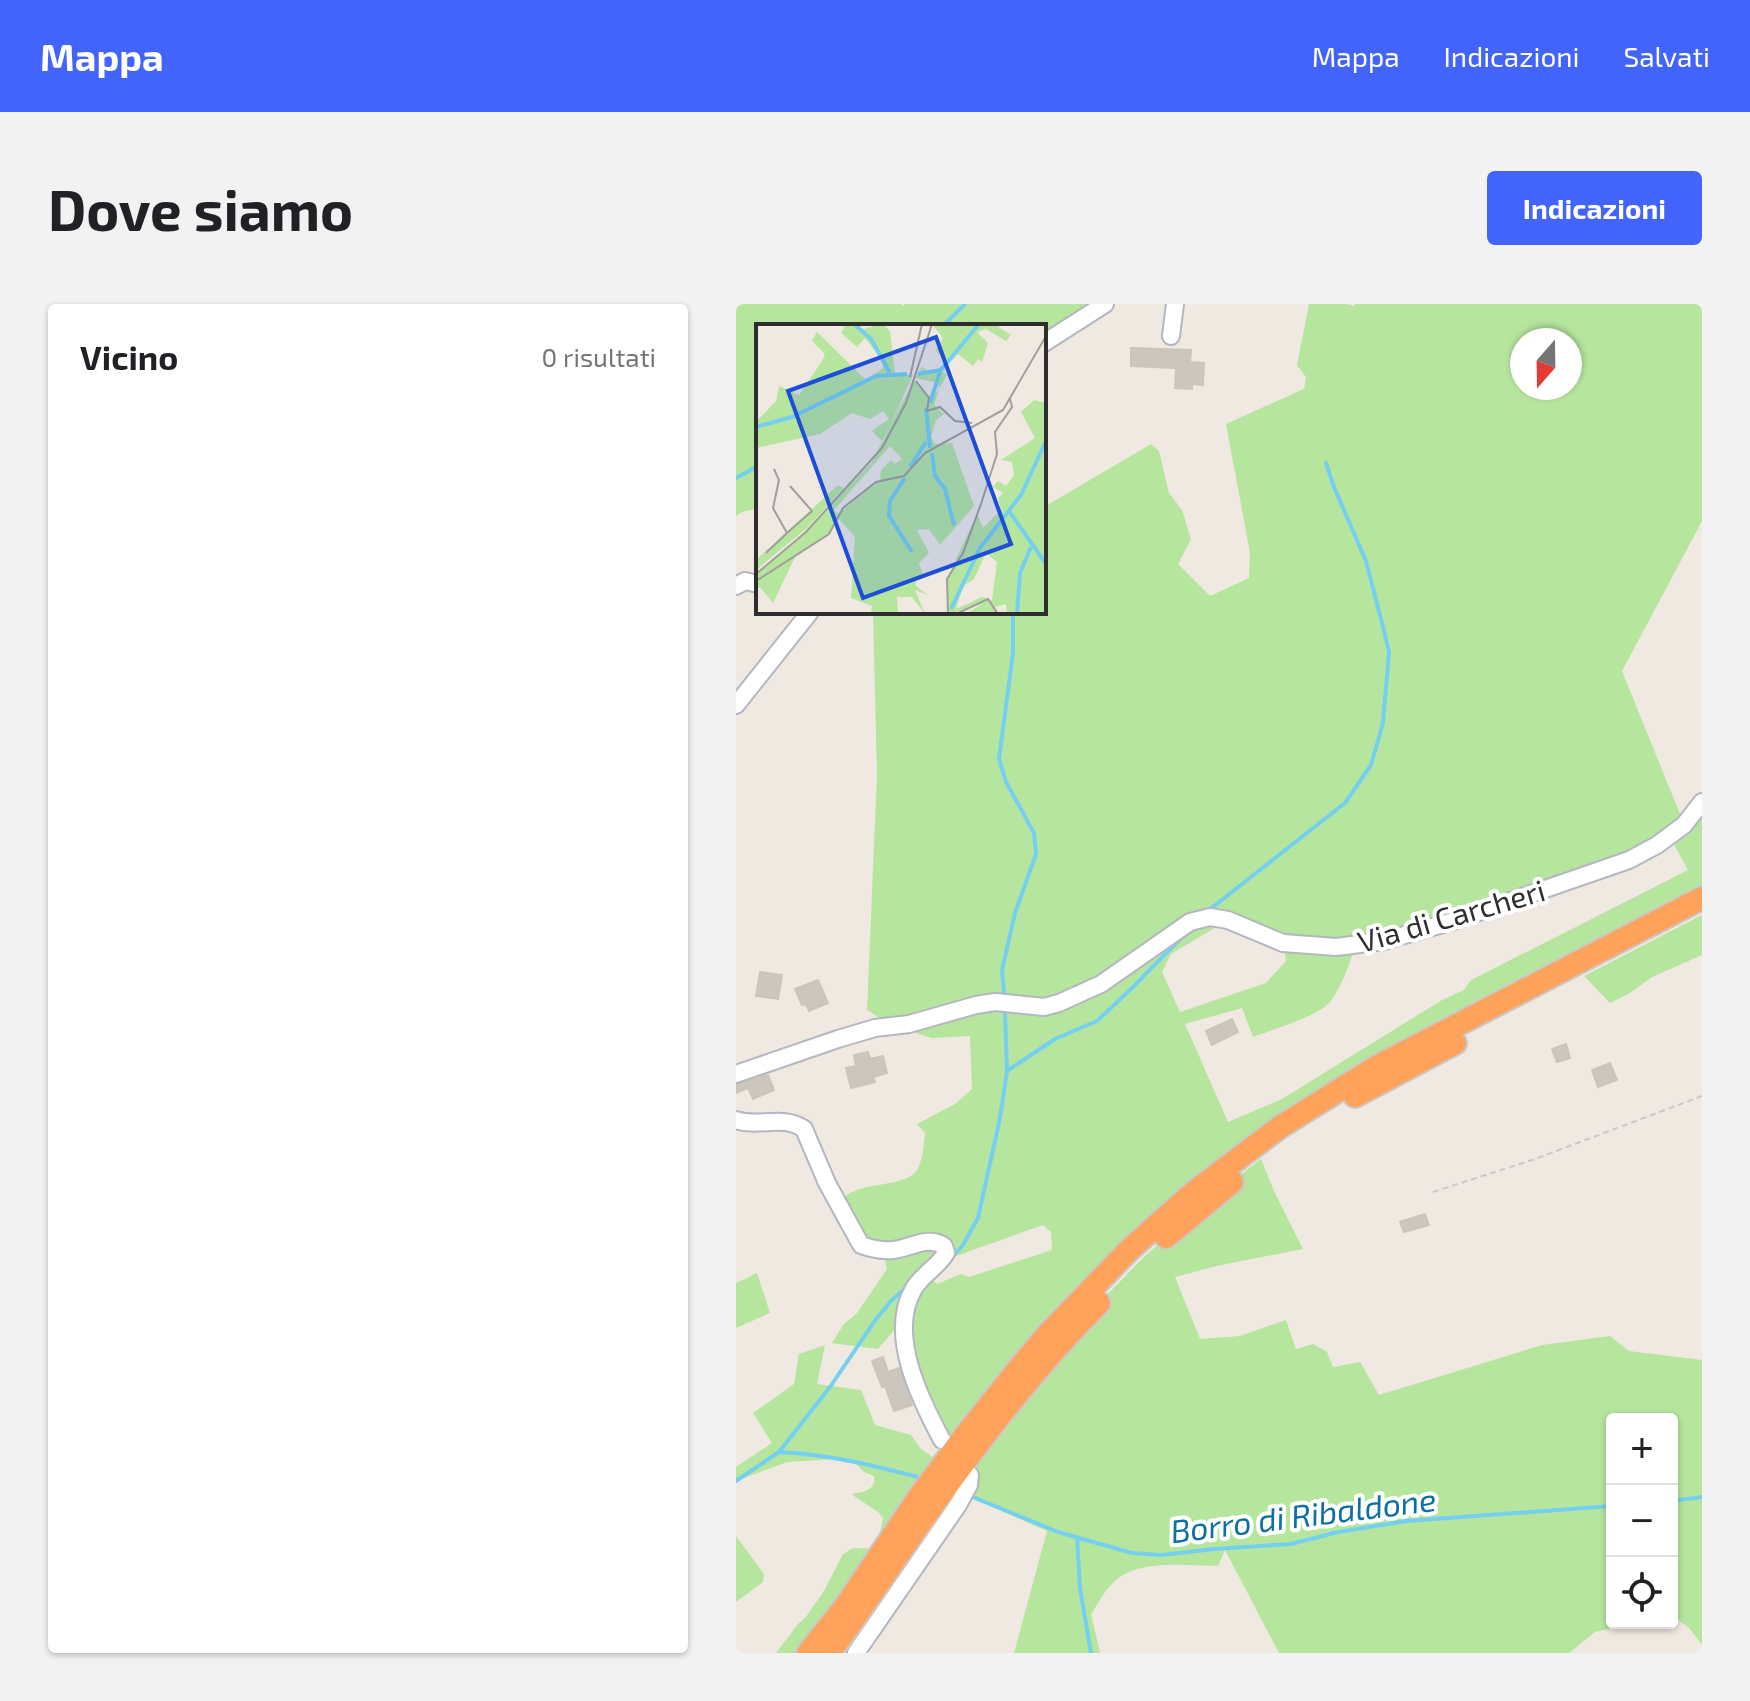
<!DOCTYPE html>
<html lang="it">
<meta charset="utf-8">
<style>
:root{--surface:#fff;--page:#f2f2f2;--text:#202124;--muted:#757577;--line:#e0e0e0;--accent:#4264fb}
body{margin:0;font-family:"Exo 2",sans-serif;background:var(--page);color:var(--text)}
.controls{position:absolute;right:24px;bottom:24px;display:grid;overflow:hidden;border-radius:8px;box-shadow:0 2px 6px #0004}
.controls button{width:72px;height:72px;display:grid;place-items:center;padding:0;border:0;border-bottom:2px solid var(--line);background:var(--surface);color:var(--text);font:40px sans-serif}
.compass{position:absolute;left:774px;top:24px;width:72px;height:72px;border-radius:50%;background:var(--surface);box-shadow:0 2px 6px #0004;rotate:200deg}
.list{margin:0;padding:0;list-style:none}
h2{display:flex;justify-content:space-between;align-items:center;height:104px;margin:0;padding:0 32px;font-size:34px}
h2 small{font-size:26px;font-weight:400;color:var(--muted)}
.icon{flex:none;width:44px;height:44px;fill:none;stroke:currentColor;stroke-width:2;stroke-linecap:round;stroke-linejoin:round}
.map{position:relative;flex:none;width:966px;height:1349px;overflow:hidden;border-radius:8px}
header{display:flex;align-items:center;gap:48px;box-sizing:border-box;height:112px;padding:0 40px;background:var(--accent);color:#fff}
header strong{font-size:38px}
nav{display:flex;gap:44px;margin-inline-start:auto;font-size:28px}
.intro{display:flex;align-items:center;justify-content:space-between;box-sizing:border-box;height:192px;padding:0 48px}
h1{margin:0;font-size:56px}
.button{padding:20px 36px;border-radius:8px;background:var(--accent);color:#fff;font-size:28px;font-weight:700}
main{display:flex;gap:48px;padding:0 48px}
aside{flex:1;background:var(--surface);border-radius:8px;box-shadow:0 2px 6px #0004}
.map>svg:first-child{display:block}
</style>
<header>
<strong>Mappa</strong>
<nav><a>Mappa</a><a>Indicazioni</a><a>Salvati</a></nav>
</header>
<div class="intro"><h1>Dove siamo</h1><a class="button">Indicazioni</a></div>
<main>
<aside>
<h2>Vicino<small>0 risultati</small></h2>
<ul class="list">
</ul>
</aside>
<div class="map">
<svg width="966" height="1349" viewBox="0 0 966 1349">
<rect width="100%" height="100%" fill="#efe9e1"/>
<!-- green -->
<path fill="#b6e59e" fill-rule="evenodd" d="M0 0H165L167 2 169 0H369L308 39V22H22V204L6 208 0 212Z
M573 0H611L618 2 619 0H966V217L886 367 948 520 966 498V594L640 763 458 888 216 1149 206 1136 166 1017 142 1045 96 1039 108 1020 121 1009 151 965 149 956 125 941 102 900C105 897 107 893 111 891 128 878 170 883 181 866 187 856 188 839 189 829L181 820 219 800 236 785 234 732 196 734 157 722 131 706 141 471 137 308H308V203L415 140 423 147 433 189 446 206 455 235 442 260 474 292 513 274 514 249 490 120 568 85 570 73 561 61ZM786 36H834V84H786ZM934 533 952 566 735 676 728 686 706 696 546 795 492 818 449 720 506 704 517 733C535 726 582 712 593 699 606 683 613 660 620 641L921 541ZM492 616 547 639 550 657 530 679 444 708 426 668 435 650ZM307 921 315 928 316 946 233 973 225 970 201 980 188 970 206 957Z
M966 611V651L916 673 894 689 874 699 848 672Z
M525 855 538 887 567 945 485 961 439 973 464 1035 504 1032 550 1016 560 1045 577 1040 591 1048 597 1063 624 1058 643 1091 806 1041 874 1032 893 1047 966 1056V1341L954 1325 936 1311V1115H876V1319H886L881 1323 859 1328 833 1349H543L489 1246 482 1262C450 1262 401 1254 377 1279 368 1287 362 1300 355 1310L364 1349H278L311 1227 236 1194 213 1180 355 1007 409 952 481 889Z
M21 969 34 1009 0 1024V979Z
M89 1041 81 1080 125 1086 139 1121 175 1131 185 1145 207 1160 154 1236 144 1229 147 1214 142 1208 115 1190C127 1188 140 1187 138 1172L128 1168 118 1158 100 1155 51 1158 0 1177V1163L36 1139 17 1109 58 1080 63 1050Z
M0 1232 28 1270 27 1278 0 1298Z
M117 1244 148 1245 72 1349H40L62 1320 70 1313 88 1287 107 1250Z"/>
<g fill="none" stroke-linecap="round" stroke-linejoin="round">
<!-- stream -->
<path stroke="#75cff0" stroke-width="4" d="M207 22 229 0
M0 174 22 162
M473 606 609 499 635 461 647 419 653 348 648 327 630 257 598 183 590 159
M268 688 266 666 279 609 300 550 298 529 270 478 263 455 277 349V308
M271 767 319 735 361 717 395 685 448 631
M212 958 227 941 242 914 264 814 271 767 269 709
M43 1148C92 1150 139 1162 186 1174
M0 1177 43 1148 94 1083 140 1015 156 996 174 980
M232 1191 322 1228 396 1249 425 1251 478 1245 555 1240 602 1228 671 1217 876 1202
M936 1197 966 1193
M341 1233 344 1284 355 1349"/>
</g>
<!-- building -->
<path fill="#cbc7bf" stroke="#cbc5ba" stroke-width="2" d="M395 44 455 46 454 58 468 59 467 81 456 80V85L439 84 440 64 395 62Z
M24 668 46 671 42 695 20 692Z
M82 676 92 699 73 707 70 700 66 701 59 685Z
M496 715 502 728 476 741 470 727Z
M830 740 834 754 821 758 816 745Z
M132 748 134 755 147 752 151 769 137 773 139 778 115 784 110 764 120 762 118 751Z
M874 759 881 776 862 783 856 766Z
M32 771 38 786 17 795 12 784 0 789V781Z
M689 910 693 921 668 928 664 918Z
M147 1053 152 1068 163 1064 176 1101 158 1107 149 1082 146 1083 136 1057Z"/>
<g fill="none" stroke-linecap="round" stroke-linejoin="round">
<!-- minor casing -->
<g stroke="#b4b7c1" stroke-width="20">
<path id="minor" d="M435 32 439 0
M308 39 369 0
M0 282 9 277 22 280
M0 401 74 308
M0 770 102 735 139 724 173 720 240 701 259 698 308 703 323 699 365 680 454 618 474 613 492 616 547 639 600 643 648 637 714 618 893 556 921 541 948 521 966 498
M0 816C23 824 47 810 68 825L91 879 125 941C136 945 145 947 157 946 175 944 192 931 208 942L210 949C201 964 185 971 177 986 152 1031 184 1095 206 1136
M120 1349 222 1201 233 1181 234 1171"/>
</g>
<!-- highway casing -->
<g stroke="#c9c9c9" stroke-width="26">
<path id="highway" d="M619 792 719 739
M430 933 496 878
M72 1349 111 1300 185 1190 231 1129 283 1064 311 1031 393 946 458 888 544 823 640 763 966 594
M93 1349C130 1300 163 1248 199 1198 249 1129 302 1060 363 999"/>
</g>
<!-- path -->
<path stroke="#c9c9c9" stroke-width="2" stroke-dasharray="6 4" stroke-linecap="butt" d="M697 888 799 855 966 792"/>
<!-- minor -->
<use href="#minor" stroke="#fff" stroke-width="16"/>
<!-- highway -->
<use href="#highway" stroke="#ffa35c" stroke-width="22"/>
</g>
<g text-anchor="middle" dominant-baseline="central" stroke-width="8" stroke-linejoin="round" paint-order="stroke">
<!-- street labels -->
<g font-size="30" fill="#2e2e2e" stroke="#fff">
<text transform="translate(715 611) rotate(-16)">Via di Carcheri</text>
</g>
<!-- water labels -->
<g font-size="32" font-style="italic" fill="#0d6fa3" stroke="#fff">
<text transform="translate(567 1210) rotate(-7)">Borro di Ribaldone</text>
</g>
</g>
<!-- overview -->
<g transform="translate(20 20)">
<rect width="290" height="290" fill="#efe9e1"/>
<path d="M90 0 108 5 126 0 134 7 139 49 157 51 127 118 116 107 133 95 127 87 114 95 96 89 64 110 0 124V98L20 77 23 62 43 71 66 37 69 30 56 17 61 8 110 56 126 45 128 39 109 14 101 23 85 9ZM176 0H238L255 11 250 17 230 5 221 8 232 19 226 38 222 35 217 42 202 30 186 47 191 51 183 65 182 59 159 54 166 43 175 49 190 39 180 26 187 14ZM158 56 173 72 183 66 178 81 188 90 180 96 175 113 179 120 196 119 218 182 184 221 173 205 161 206 173 229 163 239 167 252 160 255V262L172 271 159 266 169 290 156 273H141L142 290H115L116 282 95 274 99 213 81 193 75 208 39 233 17 279 4 263 0 265V249L36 221 115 139ZM134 122 146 135 139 140 135 136 125 146 124 156 82 190 78 186ZM278 76 290 79V290H251L250 280 239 283 242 290H210L226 280 192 290 191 255 221 190 227 204 245 186 242 174 247 169 237 163 242 157 250 162 258 151 256 138 245 136 279 114 265 88ZM230 229 241 238 236 276 226 273 200 285 207 262 218 255ZM82 161 88 164 51 204 0 246V236Z" fill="#b6e59e" fill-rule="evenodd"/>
<path fill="none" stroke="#75cff0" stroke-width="4" d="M98 0 115 15 134 49M162 50 185 46 223 0M174 79 184 48M170 84 174 124M0 103 36 93 120 52 151 50M176 129 179 152 189 165 198 201M154 143 170 118M149 154 134 177 133 192 156 228M253 187 290 240M195 285 224 224 265 171 290 117M261 290 264 249 275 223"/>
<path fill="none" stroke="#a29e99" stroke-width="2" d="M154 53 166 0M160 57 173 74 171 87 184 83 199 97 216 99M31 209 56 187 34 162M10 229 31 209 17 184 23 156 18 145M0 250 50 208 126 124 150 79 176 0M0 257 73 210 87 184 120 158 148 152 169 129 247 86 290 12M192 290 191 255 207 229 225 180 241 130 239 108 256 83 254 75M200 290 232 275 242 290"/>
<path fill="#1d4ed8" fill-opacity="0.15" stroke="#1d4ed8" stroke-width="4" d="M180 13 255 220 107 274 32 67Z"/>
<rect width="290" height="290" fill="none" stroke="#2e2e2e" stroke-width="4"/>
</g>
</svg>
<div class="controls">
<button>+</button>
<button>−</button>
<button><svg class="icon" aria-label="locate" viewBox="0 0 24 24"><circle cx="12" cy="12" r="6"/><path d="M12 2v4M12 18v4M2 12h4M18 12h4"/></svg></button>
</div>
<svg class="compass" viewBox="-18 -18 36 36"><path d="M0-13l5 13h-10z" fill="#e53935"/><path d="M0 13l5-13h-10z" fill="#757577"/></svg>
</div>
</main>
